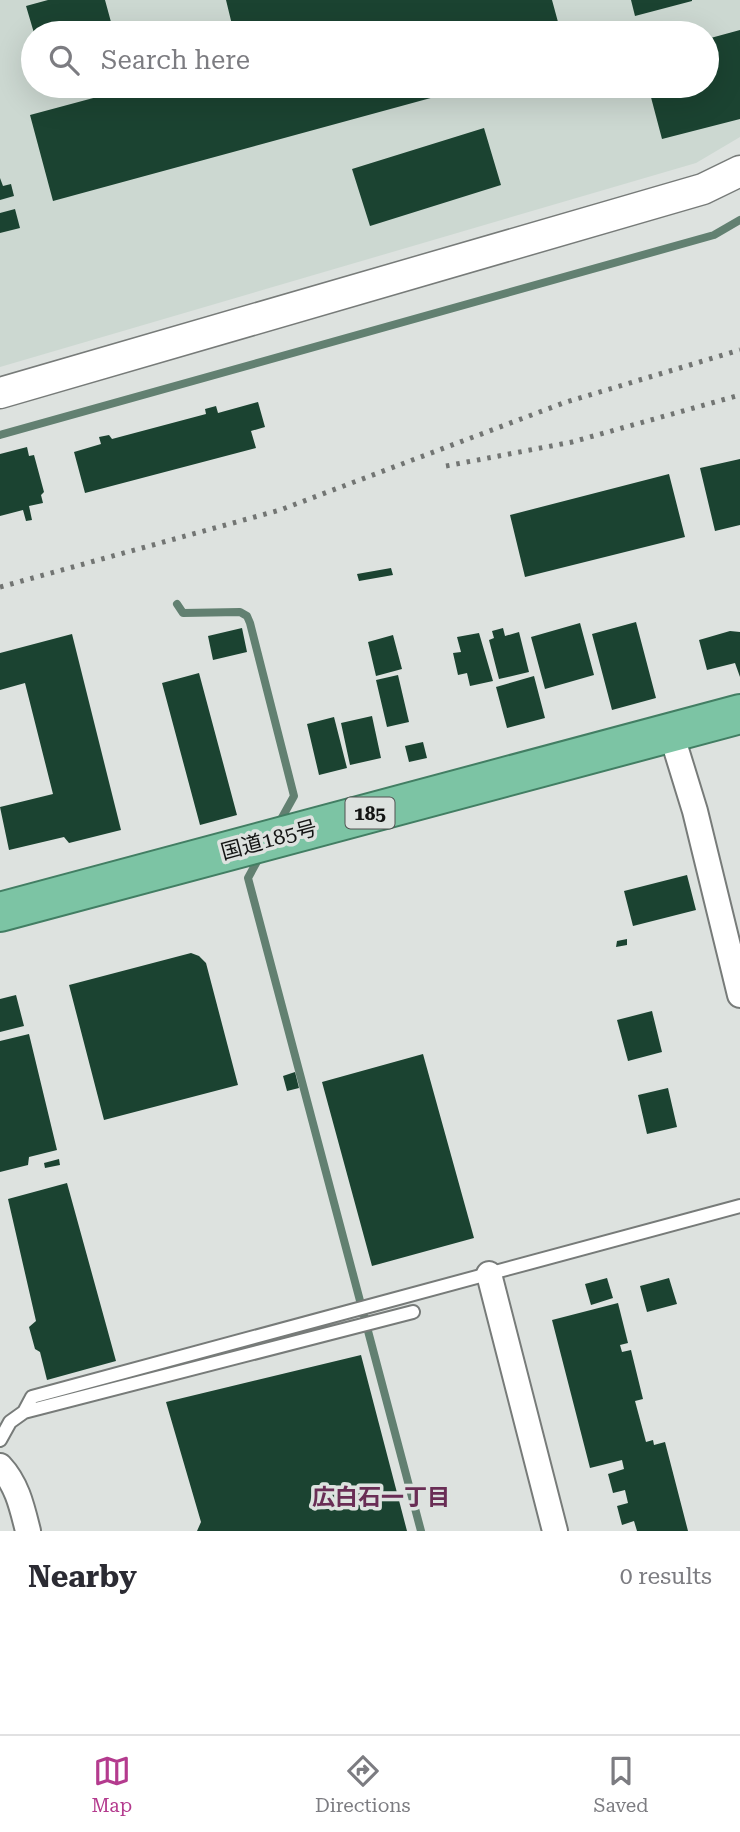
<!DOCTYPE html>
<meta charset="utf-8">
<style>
:root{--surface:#fff;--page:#f7f7f7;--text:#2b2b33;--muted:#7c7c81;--line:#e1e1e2;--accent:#b43b8e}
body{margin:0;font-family:"Roboto Serif","Noto Sans JP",serif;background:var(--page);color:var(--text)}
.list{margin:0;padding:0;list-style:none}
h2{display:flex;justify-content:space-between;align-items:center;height:91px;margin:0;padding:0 28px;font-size:30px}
h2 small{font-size:23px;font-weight:400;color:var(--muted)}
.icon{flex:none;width:38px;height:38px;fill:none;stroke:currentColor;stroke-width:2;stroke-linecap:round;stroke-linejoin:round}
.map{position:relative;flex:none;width:740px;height:1531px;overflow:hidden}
.search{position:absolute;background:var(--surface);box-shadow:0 7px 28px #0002;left:21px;right:21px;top:21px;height:77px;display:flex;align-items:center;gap:18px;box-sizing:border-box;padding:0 24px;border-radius:38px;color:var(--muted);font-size:26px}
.sheet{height:203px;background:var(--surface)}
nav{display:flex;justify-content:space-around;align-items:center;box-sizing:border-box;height:98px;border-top:2px solid var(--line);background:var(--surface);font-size:19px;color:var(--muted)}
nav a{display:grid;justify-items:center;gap:4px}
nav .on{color:var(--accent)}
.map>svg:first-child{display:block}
</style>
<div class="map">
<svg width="740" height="1531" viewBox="0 0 740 1531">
<rect width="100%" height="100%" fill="#dde2df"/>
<!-- built -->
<path fill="#ccd8d1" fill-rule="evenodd" d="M0 0H740V137L696 163 0 367ZM33 33H707V86H33Z"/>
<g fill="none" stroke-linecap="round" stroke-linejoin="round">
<!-- stream -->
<path stroke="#628071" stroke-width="8" d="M0 435 714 235 740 220
M177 604 183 613 240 612 247 616 250 623 294 796 279 823
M260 856 248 878 421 1531"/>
</g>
<!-- building -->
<path fill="#1b4331" d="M48 0H105L114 33H34L26 6Z
M226 0H552L561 33H234Z
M631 0H692V1L635 16Z
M740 30V119L662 139 648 86H707V39Z
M138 86H471V87L53 201 30 115Z
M484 128 501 185 370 226 352 169Z
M0 178 3 186 11 184 14 196 0 200Z
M15 209 20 228 0 233V213Z
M258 402 265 427 251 431 256 448 85 493 74 452 101 444 99 437 109 435 112 439 206 414 205 409 216 406 218 413Z
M27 447 29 456 34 455 44 492 41 495 43 503 29 506 32 520 26 521 23 510 0 516V454Z
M740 459V525L715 531 700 468Z
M669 474 685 537 525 577 510 515Z
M391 568 393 575 359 581 357 574Z
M636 622 656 698 612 710 592 634Z
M580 623 594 675 545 689 531 637Z
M242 628 247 652 213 660 208 636Z
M503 628 505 636 519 632 529 672 499 679 489 640 494 638 492 631Z
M730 631 740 632V677L735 663 707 670 699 640Z
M479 633 493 681 470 686 467 673 458 675 453 653 461 652 457 637Z
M72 634 121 830 69 843 64 837 9 850 0 807 53 794 25 683 0 690V653Z
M393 635 402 669 376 676 368 642Z
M199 673 237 815 200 825 162 683Z
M398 675 409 722 387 727 376 680Z
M534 676 545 718 507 728 496 687Z
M372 716 381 758 350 765 341 723Z
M334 717 347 768 319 775 307 724Z
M423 742 427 758 409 762 405 746Z
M687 875 696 910 633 926 624 891Z
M627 939V945L616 947 617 941Z
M191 953 199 956 206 963 238 1085 104 1120 69 985Z
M16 995 24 1026 0 1032V999Z
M652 1011 662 1052 628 1061 617 1020Z
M29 1034 57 1150 29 1157 28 1165 0 1172V1041Z
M423 1054 474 1238 372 1266 322 1082Z
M295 1072 299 1088 287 1091 283 1076Z
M668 1088 677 1127 647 1134 638 1095Z
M59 1159 60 1165 45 1168 44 1163Z
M67 1183 116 1361 47 1380 40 1352 35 1349 29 1327 36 1321 8 1199Z
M607 1278 613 1298 591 1305 585 1284Z
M669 1278 677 1304 647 1312 640 1286Z
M618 1303 628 1343 620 1345 622 1352 631 1350 643 1399 635 1401 646 1442 653 1440 654 1445 665 1442 688 1531H637L634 1521 622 1525 617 1506 628 1503 625 1490 613 1493 608 1474 624 1469 622 1460 590 1468 552 1320Z
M361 1355 407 1531H197L201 1522 166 1402Z"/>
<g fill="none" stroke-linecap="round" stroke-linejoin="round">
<!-- service casing -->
<g stroke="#777b79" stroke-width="16">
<path id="service" d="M24 1412 32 1397 740 1206
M0 1440 10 1422 24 1412 413 1312"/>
</g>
<!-- minor casing -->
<g stroke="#777b79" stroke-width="28">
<path id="minor" d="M671 733 695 811 740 995
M489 1274 555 1531
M0 1466C17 1484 22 1507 28 1531"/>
</g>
<!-- tertiary casing -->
<g stroke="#777b79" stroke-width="33">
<path id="tertiary" d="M0 393 703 189 740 171"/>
</g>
<!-- trunk casing -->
<g stroke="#427e63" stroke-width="42">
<path id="trunk" d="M0 912 740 714"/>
</g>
<!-- service -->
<use href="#service" stroke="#fff" stroke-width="12"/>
<!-- minor -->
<use href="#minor" stroke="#fff" stroke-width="24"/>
<!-- tertiary -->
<use href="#tertiary" stroke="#fff" stroke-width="30"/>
<!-- trunk -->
<use href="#trunk" stroke="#7cc4a4" stroke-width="38"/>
<!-- rail -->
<path stroke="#727573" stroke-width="5" stroke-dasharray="3.5 7" stroke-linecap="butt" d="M446 466 572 442 740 395
M0 587 280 510 566 402 740 350"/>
</g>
<g text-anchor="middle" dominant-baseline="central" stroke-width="7" stroke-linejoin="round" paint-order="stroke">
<!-- shield labels -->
<rect fill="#dde2df" stroke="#505251" stroke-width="2" x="345.5" y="797.5" width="49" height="31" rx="5"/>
<g font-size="19" font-weight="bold" fill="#141514">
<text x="370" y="813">185</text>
</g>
<!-- street labels -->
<g font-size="21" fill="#141514" stroke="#dde2df">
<text transform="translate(269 840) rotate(-15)">国道185号</text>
</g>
<!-- neighbourhood labels -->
<g font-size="23" font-weight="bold" fill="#692d55" stroke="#dde2df">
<text x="381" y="1497">広白石一丁目</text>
</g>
</g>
</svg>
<div class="search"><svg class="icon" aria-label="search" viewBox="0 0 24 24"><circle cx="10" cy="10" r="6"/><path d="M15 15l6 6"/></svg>Search here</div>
</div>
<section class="sheet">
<h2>Nearby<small>0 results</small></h2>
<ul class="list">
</ul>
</section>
<nav>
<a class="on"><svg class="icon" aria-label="map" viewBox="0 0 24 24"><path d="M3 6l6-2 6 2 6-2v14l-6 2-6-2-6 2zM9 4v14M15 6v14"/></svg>Map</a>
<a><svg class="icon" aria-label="directions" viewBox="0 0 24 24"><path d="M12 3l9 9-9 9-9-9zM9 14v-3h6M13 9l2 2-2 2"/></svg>Directions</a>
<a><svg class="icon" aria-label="saved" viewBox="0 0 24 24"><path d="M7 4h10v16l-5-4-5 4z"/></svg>Saved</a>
</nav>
